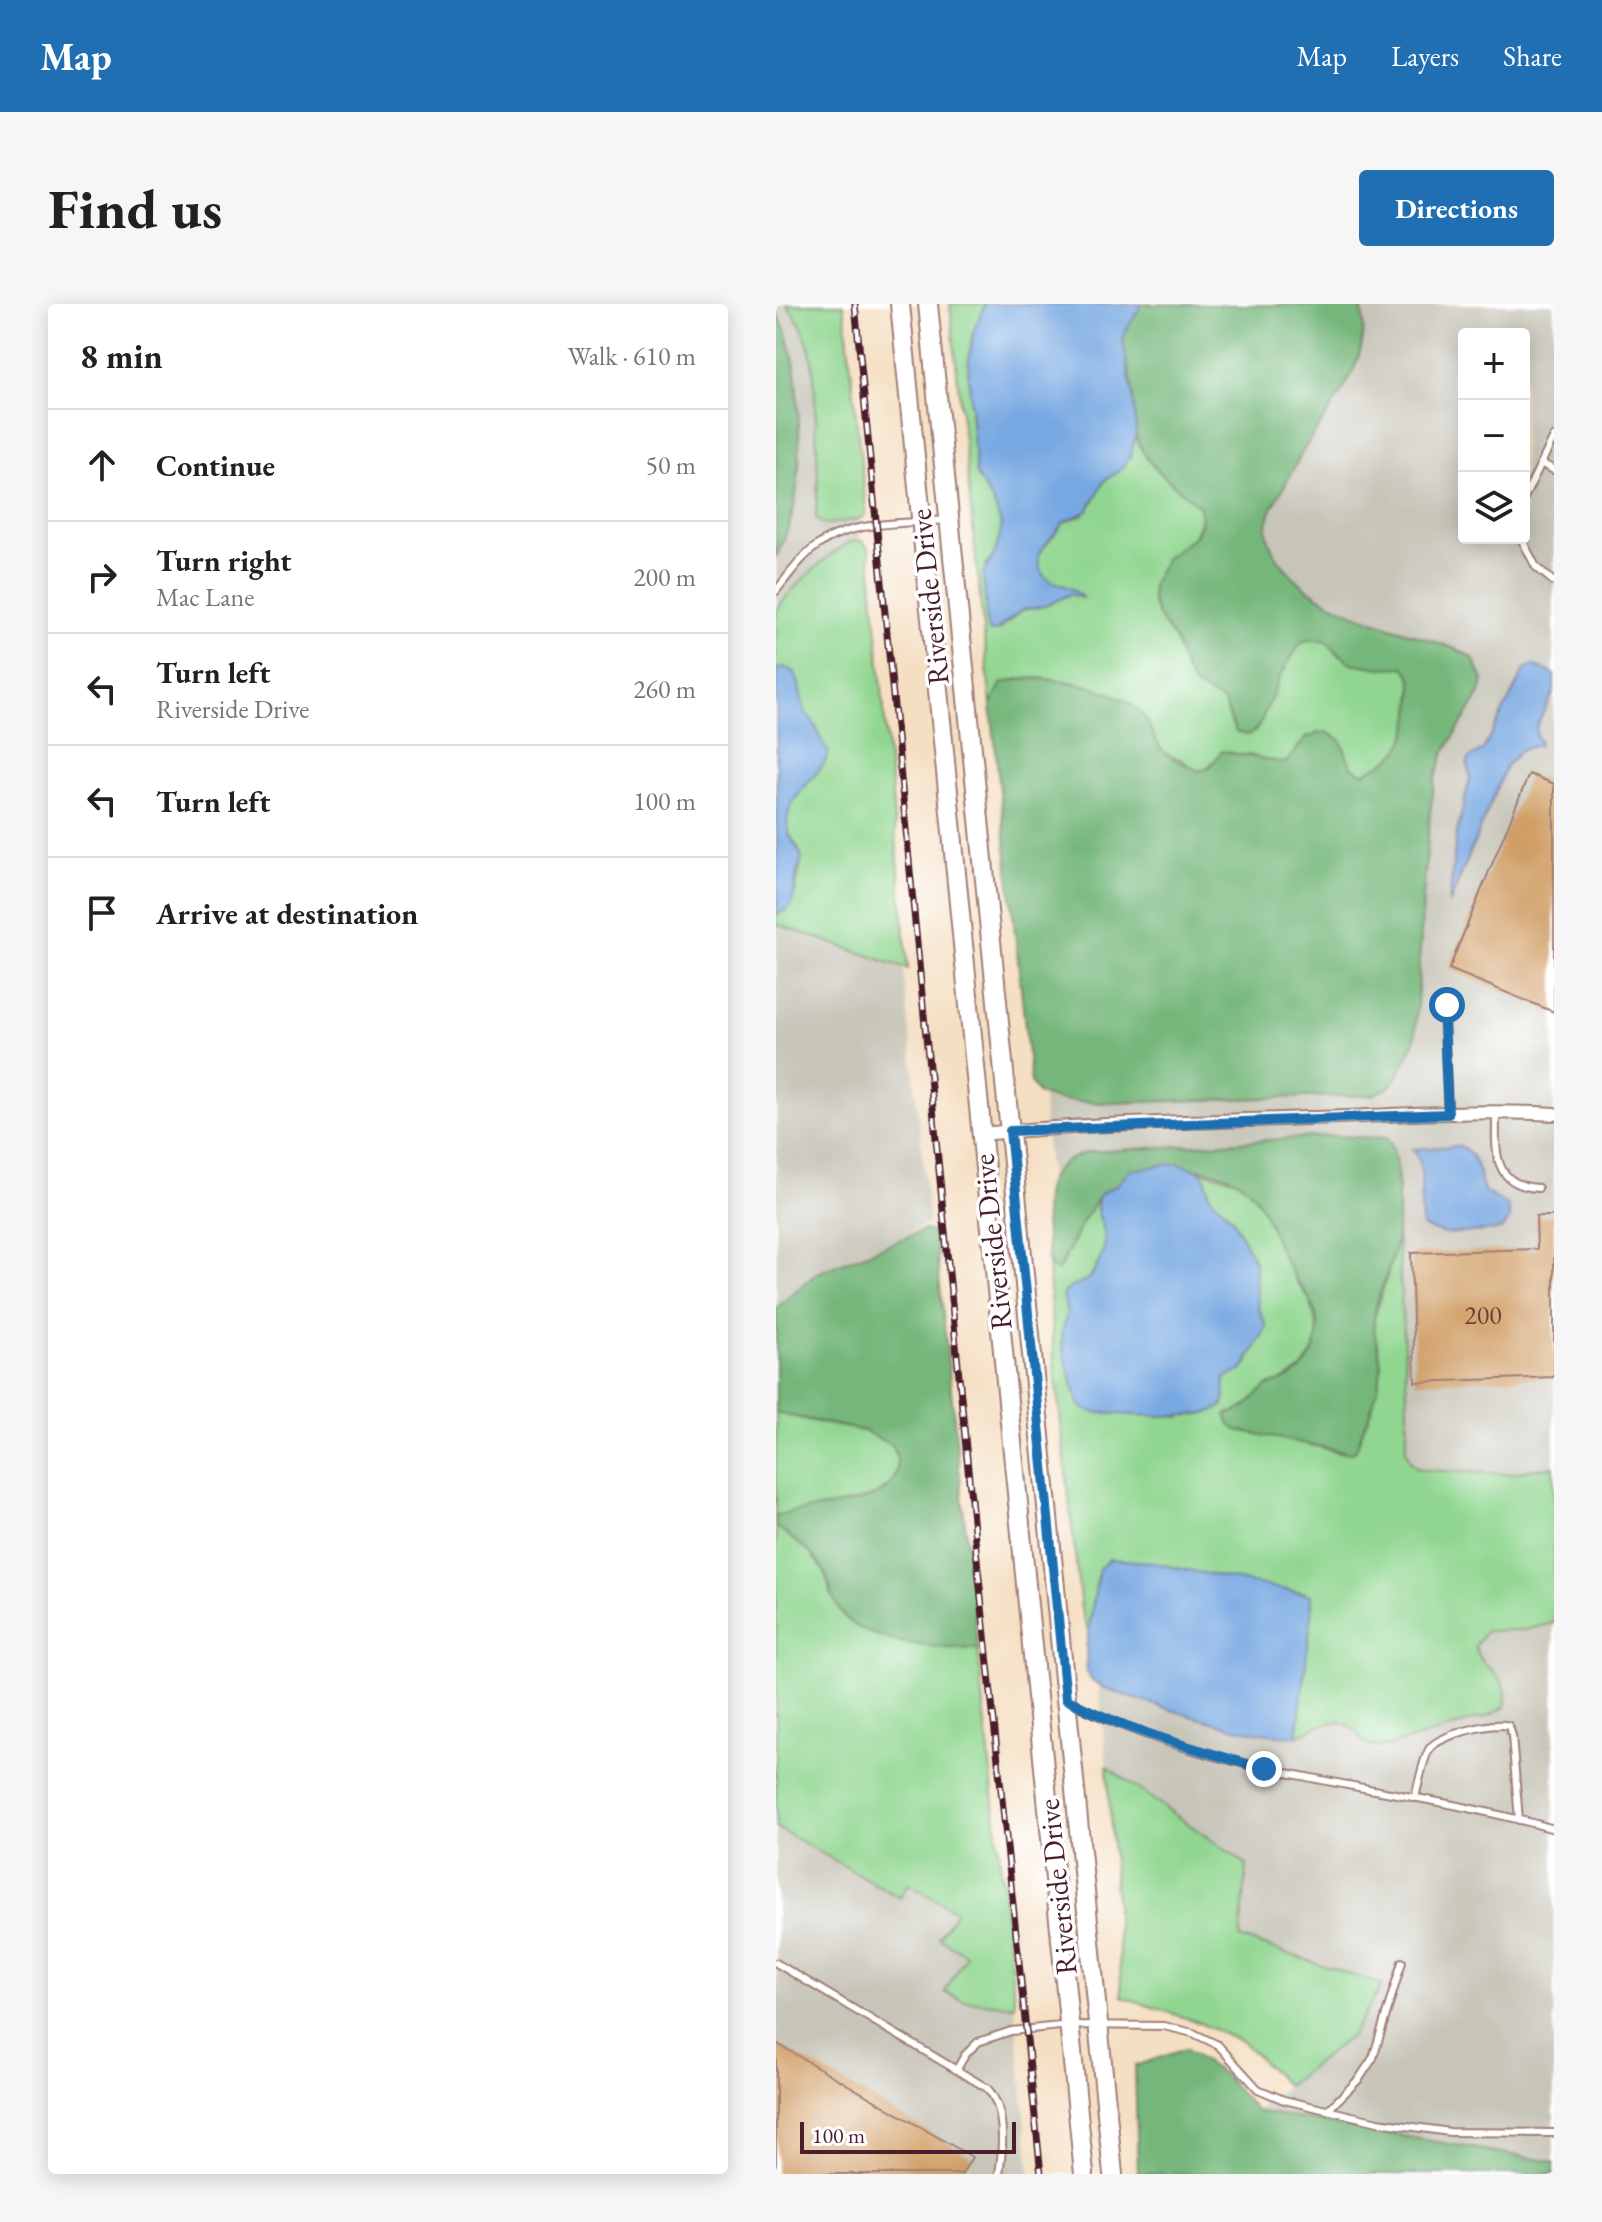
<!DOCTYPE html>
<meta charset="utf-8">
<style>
:root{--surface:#fff;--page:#f6f6f6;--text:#202124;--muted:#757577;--line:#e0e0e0;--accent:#1f6fb2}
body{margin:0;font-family:"EB Garamond",serif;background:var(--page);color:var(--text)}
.controls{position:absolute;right:24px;top:24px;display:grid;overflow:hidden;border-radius:8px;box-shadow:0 4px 20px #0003}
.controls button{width:72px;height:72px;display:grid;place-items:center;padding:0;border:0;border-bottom:2px solid var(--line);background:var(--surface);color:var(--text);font:40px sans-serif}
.scale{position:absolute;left:24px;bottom:20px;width:216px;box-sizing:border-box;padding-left:8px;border:4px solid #4a1f2b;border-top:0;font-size:22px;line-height:28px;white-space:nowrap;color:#4a1f2b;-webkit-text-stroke:6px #fff;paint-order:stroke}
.stop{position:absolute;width:24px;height:24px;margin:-18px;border:6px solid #1f6fb2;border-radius:50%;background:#fff}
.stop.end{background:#1f6fb2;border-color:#fff;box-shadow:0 2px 8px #0008}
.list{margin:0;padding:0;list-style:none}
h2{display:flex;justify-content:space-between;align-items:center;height:104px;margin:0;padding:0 32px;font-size:34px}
h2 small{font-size:26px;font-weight:400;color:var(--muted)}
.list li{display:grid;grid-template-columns:52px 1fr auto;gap:24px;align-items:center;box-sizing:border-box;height:112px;padding:0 32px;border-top:2px solid var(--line)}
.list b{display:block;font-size:30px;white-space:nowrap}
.list p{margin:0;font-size:26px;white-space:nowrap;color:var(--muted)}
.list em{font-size:26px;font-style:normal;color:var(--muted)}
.icon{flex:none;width:44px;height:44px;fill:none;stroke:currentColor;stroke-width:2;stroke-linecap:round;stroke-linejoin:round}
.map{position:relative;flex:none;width:778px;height:1870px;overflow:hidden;border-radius:8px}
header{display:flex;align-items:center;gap:48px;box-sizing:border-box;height:112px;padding:0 40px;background:var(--accent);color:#fff}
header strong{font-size:38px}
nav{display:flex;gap:44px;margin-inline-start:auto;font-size:28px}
.intro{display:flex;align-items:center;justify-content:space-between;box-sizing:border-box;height:192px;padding:0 48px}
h1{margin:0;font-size:56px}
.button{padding:20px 36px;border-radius:8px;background:var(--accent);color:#fff;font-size:28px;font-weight:700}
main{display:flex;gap:48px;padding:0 48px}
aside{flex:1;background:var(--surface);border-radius:8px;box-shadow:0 4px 20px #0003}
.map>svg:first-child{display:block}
</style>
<header>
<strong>Map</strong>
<nav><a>Map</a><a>Layers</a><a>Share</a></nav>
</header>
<div class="intro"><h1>Find us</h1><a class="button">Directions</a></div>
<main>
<aside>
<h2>8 min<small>Walk · 610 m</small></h2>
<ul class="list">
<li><svg class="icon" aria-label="ahead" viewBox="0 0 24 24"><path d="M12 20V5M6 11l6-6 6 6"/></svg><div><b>Continue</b></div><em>50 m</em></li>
<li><svg class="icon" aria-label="right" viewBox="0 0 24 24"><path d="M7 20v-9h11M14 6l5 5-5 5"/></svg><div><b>Turn right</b><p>Mac Lane</p></div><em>200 m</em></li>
<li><svg class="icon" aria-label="left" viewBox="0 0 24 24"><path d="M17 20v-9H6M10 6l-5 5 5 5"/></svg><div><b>Turn left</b><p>Riverside Drive</p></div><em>260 m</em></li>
<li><svg class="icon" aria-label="left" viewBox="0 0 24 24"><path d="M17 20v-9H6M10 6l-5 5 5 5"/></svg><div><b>Turn left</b></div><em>100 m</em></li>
<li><svg class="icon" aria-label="arrive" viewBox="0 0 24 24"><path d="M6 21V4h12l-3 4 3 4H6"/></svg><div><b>Arrive at destination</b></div></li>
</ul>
</aside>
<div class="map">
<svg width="778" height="1870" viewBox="0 0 778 1870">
<rect width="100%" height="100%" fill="#fff"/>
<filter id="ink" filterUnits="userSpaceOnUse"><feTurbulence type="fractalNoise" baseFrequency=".0125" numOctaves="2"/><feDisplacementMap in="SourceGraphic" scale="16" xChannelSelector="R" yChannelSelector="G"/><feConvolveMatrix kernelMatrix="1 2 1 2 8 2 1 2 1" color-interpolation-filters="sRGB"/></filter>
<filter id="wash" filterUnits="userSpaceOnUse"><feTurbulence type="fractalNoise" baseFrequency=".006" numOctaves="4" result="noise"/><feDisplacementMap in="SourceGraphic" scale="32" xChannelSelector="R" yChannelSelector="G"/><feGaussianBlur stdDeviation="1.8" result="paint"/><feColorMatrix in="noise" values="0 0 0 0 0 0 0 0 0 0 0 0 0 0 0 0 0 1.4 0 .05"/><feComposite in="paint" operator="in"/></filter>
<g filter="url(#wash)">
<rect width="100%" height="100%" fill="#f5dfc3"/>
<!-- industrial -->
<path fill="#c7c5b8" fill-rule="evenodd" d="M0 0H60L153 919 0 1001Z
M191 0H778V1180L303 1181ZM688 30H748V234H688Z
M778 1319V1858L480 1807 576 1731 464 1634 471 1561 331 1463 323 1383 494 1431 521 1432 561 1418 573 1421 585 1437 610 1443 712 1412 729 1403 731 1389 727 1377 701 1349 699 1342 702 1335 710 1327 749 1326Z
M0 1523 124 1594 132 1580 180 1607 190 1650 169 1688 188 1697 239 1702 254 1870H0Z"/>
<!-- green -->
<path fill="#90d690" stroke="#6d7a5e" stroke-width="2" d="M11 0H68L90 205 89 211 84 215 48 221 40 214 42 174 38 72 34 45 25 21Z
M174 0H209L197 29 192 61 200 171 218 200 226 223 219 249 210 262 223 326 246 306 269 302 294 290 304 293C290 273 258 286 263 249L288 218 307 211 329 176 349 160 360 130 364 142 424 203C431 245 370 259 376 296 379 313 395 323 400 339 411 372 415 382 448 398L456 421 479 428C491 408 508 348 528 337 535 334 541 335 548 336L565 352 628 363C638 373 636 387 636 400 634 439 623 454 587 469L575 462 559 431 541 429 523 442 510 459 493 457 471 450 437 458 427 467C418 467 414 461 406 456 401 453 394 453 389 449 374 438 375 415 353 400 330 384 265 369 239 376 226 379 219 391 215 402Z
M78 237H86L93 244 132 665 0 620V610L20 587C20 576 27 559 25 551 23 541 13 534 11 524 7 499 36 472 51 455L50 444C48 442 30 410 28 405 23 393 25 379 18 367L0 366C0 352 0 320 0 309 8 289 58 244 78 237Z
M424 867 459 875 472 883 482 895 522 981 534 996 543 1031 539 1045 526 1065 510 1075 493 1082 465 1107 450 1110 454 1121 567 1149 597 1103 598 1015 619 944 621 926 632 1106 630 1147 634 1157 641 1164 651 1166 732 1170 778 1162V1319L749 1326 710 1327 699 1342C705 1370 736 1366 729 1403L712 1412 610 1443C578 1443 590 1432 572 1421 558 1412 534 1426 521 1432L536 1297 529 1288 493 1284 373 1258 323 1265 312 1327 305 1305 278 1056 272 959 275 964 289 955 305 920 321 896C319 909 325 915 328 927 332 942 323 962 313 973 306 982 294 981 287 989L291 1011 286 1039 301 1095 372 1110 404 1113 447 1084 450 1073 471 1061 490 1021 482 1003 479 959 456 914 434 892 429 874Z
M0 1109C18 1113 36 1117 55 1121 80 1125 130 1129 122 1167 118 1182 104 1189 91 1194 78 1198 63 1203 49 1204 32 1206 16 1206 0 1212Z
M0 1222 33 1248 48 1267 56 1292 87 1326 153 1341 202 1345 239 1702 188 1697 169 1688 190 1651 163 1634 180 1607 132 1580 124 1594 0 1523Z
M331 1463 471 1561 464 1634 606 1681 576 1731 511 1782 467 1738 419 1717 346 1693Z"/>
<!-- forest -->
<path fill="#74b77a" stroke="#5f6b52" stroke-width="2" d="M365 0 585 2C599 56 554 103 528 145 521 158 514 170 508 183 501 195 492 209 491 222 489 250 522 280 544 293 586 317 637 329 682 346L697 354 707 376 704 389 668 449 659 475 654 508 647 594 639 736 622 772 612 784 596 791 329 799 281 796 262 790 255 779 215 402 225 380C263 367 340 380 367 411 376 422 378 440 389 449 398 456 411 460 422 467L433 464 446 447 510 459 531 433 550 428 565 436 575 462 587 469C626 452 633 439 636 398 637 386 638 372 628 363L604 364 575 359 548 336H530L523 341 505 371 483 422 473 431 460 428 448 398 419 382 409 366 399 336 382 312 376 296V281L390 254 420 231 426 217 424 203C402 182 366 162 360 130 356 112 358 93 355 74 352 61 345 46 347 32 349 20 361 12 365 0Z
M0 8C18 37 20 69 22 103 25 155 25 205 0 253Z
M552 832 610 834C626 847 623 922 619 943 614 967 601 990 598 1014 596 1031 605 1047 605 1063 604 1092 588 1118 580 1146L575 1149 461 1126 454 1121 450 1110C478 1105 474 1091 494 1081 500 1078 506 1078 511 1075 540 1060 550 1024 534 996 525 980 512 967 505 949 494 925 486 891 462 877 430 859 390 863 355 866L341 881 324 890 305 920 284 964 280 967 272 959C271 910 252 864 313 848Z
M148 926 155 927 159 933 202 1345C167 1345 95 1340 70 1314 57 1302 55 1284 49 1269 40 1249 17 1236 0 1222V1212C36 1198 144 1209 117 1142L89 1127 0 1109V1004L41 969Z
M409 1745 447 1770 480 1807 778 1858V1870H362L359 1762Z"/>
<!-- water -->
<path fill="#77a8e2" stroke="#606486" stroke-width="2" d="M209 0H365C361 14 349 22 347 36L358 100 360 130 354 153 344 167 329 176 312 207 288 218 263 249C259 288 292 273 306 294L294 290 269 302 246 306 218 328H214L211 322 207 270 219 249 226 223 218 200 200 171 192 61 197 29Z
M757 361 778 370V388L760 423 761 434 764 437 763 441 745 446 730 462 673 600 680 532 694 474 691 458 693 454 707 446 749 365Z
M8 363C29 369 21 393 30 409 32 412 36 415 38 419 44 430 44 438 53 448 48 471 5 493 12 526 14 536 23 544 26 554 25 561 21 566 20 572 17 589 21 605 1 610L0 366Z
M683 842C703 849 701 872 709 888L731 901 734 914 725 926 668 930 647 923C641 901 653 860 636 845Z
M402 859 424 867 429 874 434 892 456 914 479 959 482 1003 490 1021 489 1026 466 1067 450 1073C445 1083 453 1093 446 1102 432 1118 339 1110 316 1108L305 1103 301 1095 288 1050 286 1029 291 1011 287 989C296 980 310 981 318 968 323 959 330 944 329 932 327 916 316 907 324 890L341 881 354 866Z
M333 1255 373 1258 535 1291 536 1308 521 1432C463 1432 387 1402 331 1386L316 1377 311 1369 310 1343 323 1265Z"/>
<g id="blocks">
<!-- building -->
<path fill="#d09f66" d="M753 470 778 480V708L673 665Z
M760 912H778V1073L639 1078 635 949 761 945Z
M0 1739 196 1853 186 1870H0Z"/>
</g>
</g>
<g filter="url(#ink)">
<use href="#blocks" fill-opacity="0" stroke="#a07f77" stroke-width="2"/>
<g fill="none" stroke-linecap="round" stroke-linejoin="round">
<!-- lane casing -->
<g stroke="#a07f77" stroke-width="10">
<path id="lane" d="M765 159 778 166
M748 194 778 133
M745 234 760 263 778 278
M0 287C13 271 25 253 42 241 75 216 130 220 169 216
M720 809C720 845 715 881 762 884
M672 810 668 719 673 695
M293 1397C444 1476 617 1479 778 1525
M639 1494C642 1482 647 1454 654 1444 664 1431 718 1417 733 1422L736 1432 743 1516
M0 1659 211 1784C230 1804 227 1845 223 1870
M181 1765 189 1751 202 1738 235 1727 294 1721 388 1722 417 1729 442 1741 482 1785 508 1796 602 1818 674 1828 778 1829
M551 1807 583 1775 597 1754 626 1658"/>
</g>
<!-- street casing -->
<g stroke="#a07f77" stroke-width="16">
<path id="street" d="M205 830C314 819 425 818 534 814 615 812 697 805 778 810"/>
</g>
<!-- secondary casing -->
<g stroke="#a07f77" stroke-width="22">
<path id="secondary" d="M124 0 308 1870
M152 0 337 1870"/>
</g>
<!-- lane -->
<use href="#lane" stroke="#fff" stroke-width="6"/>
<!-- street -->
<use href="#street" stroke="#fff" stroke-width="12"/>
<!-- secondary -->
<use href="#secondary" stroke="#fff" stroke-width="18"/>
<!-- rail casing -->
<g stroke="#4a1f2b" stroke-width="7">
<path id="rail" d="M79 0 197 1216 265 1870"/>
</g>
<!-- rail -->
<use href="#rail" stroke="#fff" stroke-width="4" stroke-dasharray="12" stroke-linecap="butt"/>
</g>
</g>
<g fill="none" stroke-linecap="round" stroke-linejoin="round" filter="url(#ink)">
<!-- route -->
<path stroke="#1f6fb2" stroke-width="10" d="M488 1465C420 1445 353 1428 290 1395L234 827 672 810 668 719 671 701"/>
</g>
<g text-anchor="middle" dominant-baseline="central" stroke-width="7" stroke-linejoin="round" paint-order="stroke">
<!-- number labels -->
<g font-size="26" fill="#6c3f3a">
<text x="707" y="1011">200</text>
</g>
<!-- street labels -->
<g font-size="30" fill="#4a1f2b" stroke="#fff">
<text transform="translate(153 293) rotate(-96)">Riverside Drive</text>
<text transform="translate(216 938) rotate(-96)">Riverside Drive</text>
<text transform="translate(281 1583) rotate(-96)">Riverside Drive</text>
</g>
</g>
</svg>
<div class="controls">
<button>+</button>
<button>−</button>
<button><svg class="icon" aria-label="layers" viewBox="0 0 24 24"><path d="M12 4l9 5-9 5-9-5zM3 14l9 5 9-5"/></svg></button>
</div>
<div class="scale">100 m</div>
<div class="stop" style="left:671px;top:701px"></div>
<div class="stop end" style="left:488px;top:1465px"></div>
</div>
</main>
